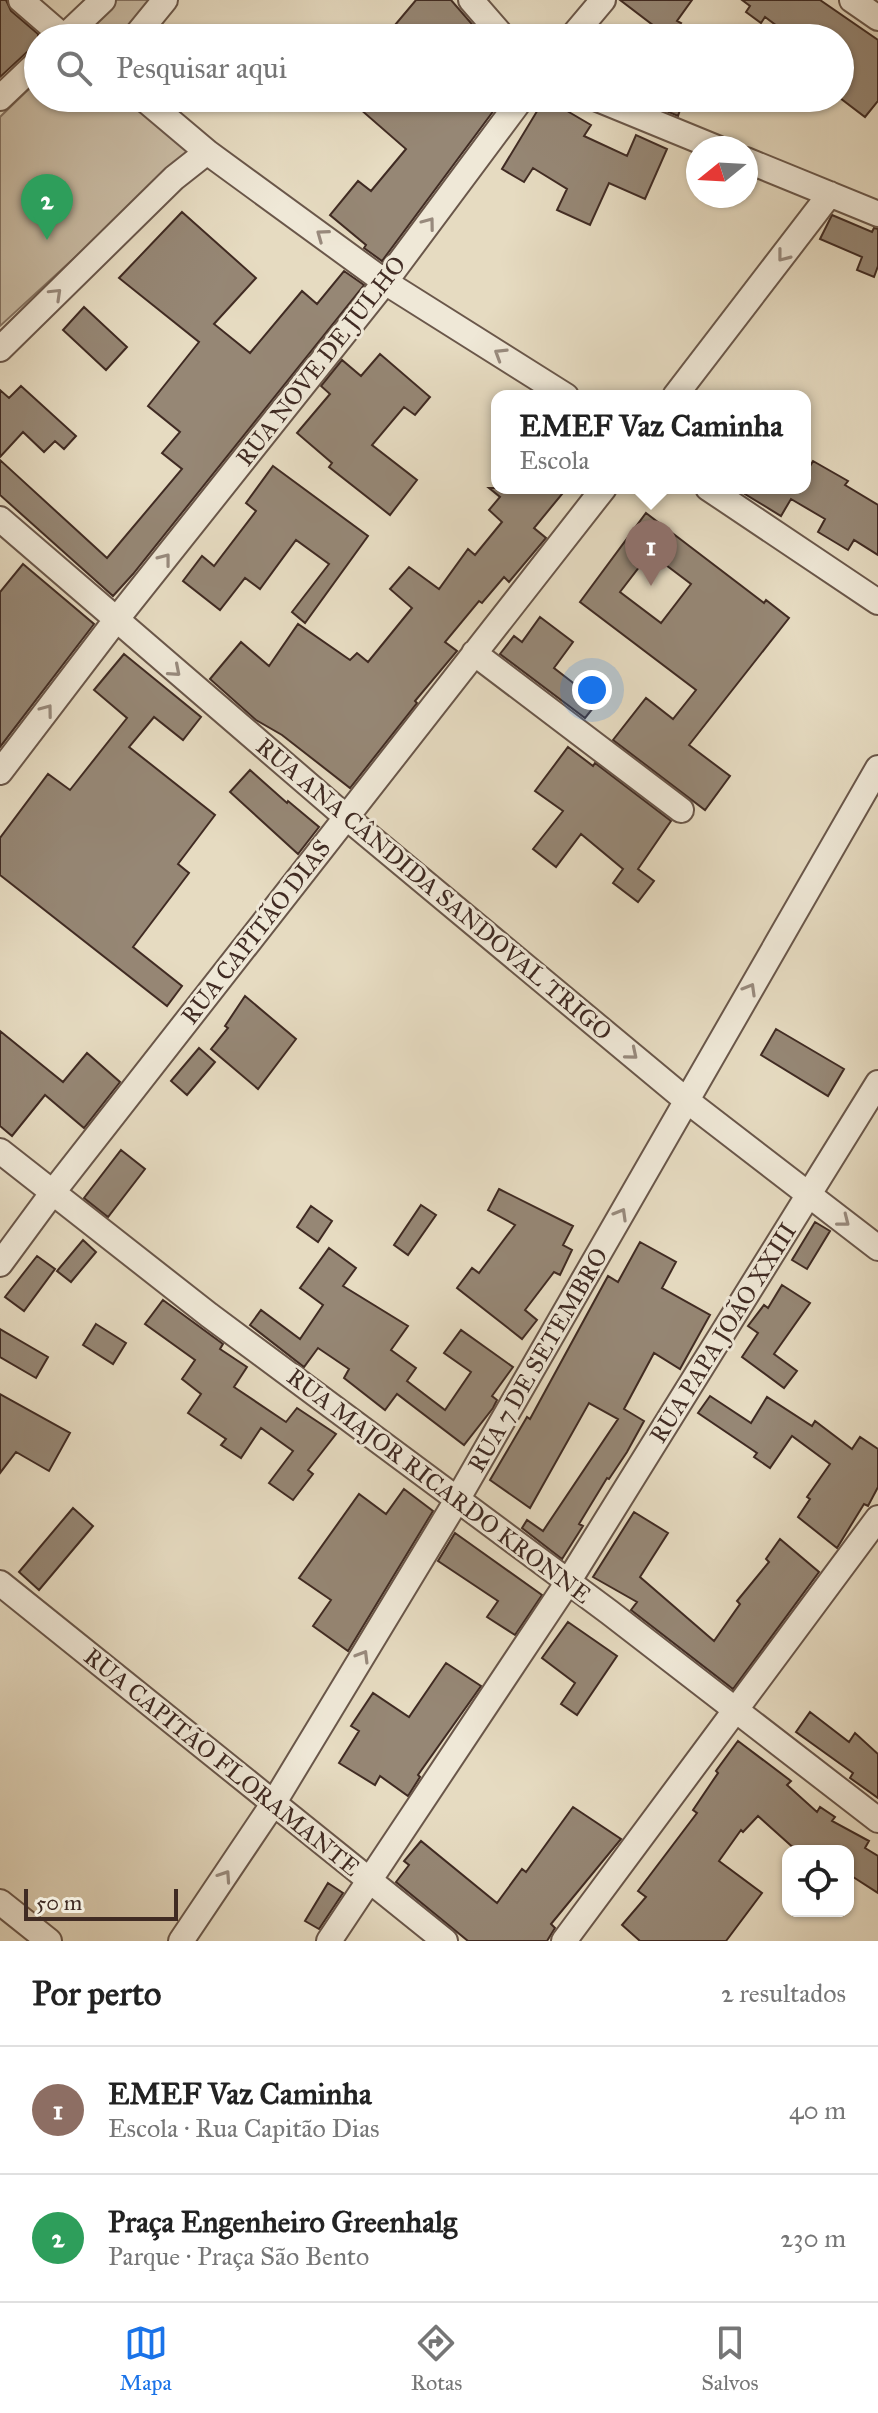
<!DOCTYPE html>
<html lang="pt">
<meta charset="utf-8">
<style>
:root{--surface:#fff;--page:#f2f2f2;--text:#222;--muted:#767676;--line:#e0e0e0;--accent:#1a73e8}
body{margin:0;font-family:"IM FELL Great Primer",serif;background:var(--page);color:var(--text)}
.controls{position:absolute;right:24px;bottom:24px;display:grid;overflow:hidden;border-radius:16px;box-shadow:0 2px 6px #0004}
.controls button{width:72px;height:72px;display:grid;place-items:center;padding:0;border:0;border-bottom:2px solid var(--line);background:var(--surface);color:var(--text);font:40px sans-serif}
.compass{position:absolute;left:686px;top:136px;width:72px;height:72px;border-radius:50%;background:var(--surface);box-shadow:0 2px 6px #0004;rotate:252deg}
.scale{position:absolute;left:24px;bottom:20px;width:154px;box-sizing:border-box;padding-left:8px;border:4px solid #402b23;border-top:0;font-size:22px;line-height:28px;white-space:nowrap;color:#402b23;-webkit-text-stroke:6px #efe8d7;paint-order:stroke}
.you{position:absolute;left:592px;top:690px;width:28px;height:28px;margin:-20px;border:6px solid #fff;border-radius:50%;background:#1a73e8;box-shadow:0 0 0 12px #1a73e833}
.badge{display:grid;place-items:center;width:52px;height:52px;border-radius:50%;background:var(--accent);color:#fff;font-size:26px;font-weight:700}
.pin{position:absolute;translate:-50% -66px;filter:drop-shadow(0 2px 4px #0008)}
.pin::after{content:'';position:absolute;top:42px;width:28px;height:24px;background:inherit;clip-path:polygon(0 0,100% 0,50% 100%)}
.popup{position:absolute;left:491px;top:390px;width:320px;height:104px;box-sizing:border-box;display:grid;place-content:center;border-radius:16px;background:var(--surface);filter:drop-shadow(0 2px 6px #0005);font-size:26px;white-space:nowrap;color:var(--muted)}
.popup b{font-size:30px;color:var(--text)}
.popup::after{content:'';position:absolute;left:50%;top:100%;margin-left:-16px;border:16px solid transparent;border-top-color:var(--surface)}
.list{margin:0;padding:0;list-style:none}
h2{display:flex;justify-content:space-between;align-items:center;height:104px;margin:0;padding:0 32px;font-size:34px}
h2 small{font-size:26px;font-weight:400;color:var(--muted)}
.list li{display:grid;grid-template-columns:52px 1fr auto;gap:24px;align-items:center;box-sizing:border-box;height:128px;padding:0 32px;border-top:2px solid var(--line)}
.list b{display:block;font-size:30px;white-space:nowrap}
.list p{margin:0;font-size:26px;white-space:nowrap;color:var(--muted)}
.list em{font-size:26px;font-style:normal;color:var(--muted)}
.icon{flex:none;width:44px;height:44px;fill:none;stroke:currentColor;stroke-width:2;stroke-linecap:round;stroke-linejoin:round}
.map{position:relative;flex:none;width:878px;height:1941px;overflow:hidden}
.search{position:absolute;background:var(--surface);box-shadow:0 2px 6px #0004;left:24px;right:24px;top:24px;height:88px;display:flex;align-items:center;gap:20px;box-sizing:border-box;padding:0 28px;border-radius:44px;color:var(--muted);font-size:30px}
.sheet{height:360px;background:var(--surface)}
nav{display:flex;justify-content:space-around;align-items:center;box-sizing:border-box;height:112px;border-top:2px solid var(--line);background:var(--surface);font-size:22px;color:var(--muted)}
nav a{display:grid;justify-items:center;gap:4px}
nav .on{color:var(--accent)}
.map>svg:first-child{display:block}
</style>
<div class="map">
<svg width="878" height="1941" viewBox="0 0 878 1941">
<rect width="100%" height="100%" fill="#e6dbc1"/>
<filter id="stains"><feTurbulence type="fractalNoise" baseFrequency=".0025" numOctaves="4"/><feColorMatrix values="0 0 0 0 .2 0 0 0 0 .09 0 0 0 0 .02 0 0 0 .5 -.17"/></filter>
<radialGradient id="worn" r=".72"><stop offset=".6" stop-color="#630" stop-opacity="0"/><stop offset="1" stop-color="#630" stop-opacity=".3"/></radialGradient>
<!-- green -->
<path fill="#cabda6" stroke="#857464" stroke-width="2" d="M110 0H152L116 38H89L78 32Z
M38 80V98H124L189 153 0 326V117Z"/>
<!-- building -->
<path fill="#968775" stroke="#402b23" stroke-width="2" fill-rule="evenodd" d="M0 0H6L11 11 38 34V47L28 51 0 77Z
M416 0H451L484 38H384Z
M620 0H692L677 21 681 23 670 38Z
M742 0H820L878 40V101L865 117 840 98V38H793L765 17 761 23 746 12 750 6Z
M369 98H503L382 261 364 248 366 245 330 215 358 181 371 191 406 149 360 109Z
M545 98 591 125 584 136 627 156 636 135 667 149 645 199 609 183 590 225 557 210 567 189 533 168 524 182 502 169Z
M635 98H684L678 116Z
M182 212 256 278 214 324 250 353 302 291 317 304 344 271 364 285 133 574 113 596 0 495V460L107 558 182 469 162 453 180 432 148 406 199 342 119 278Z
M832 215 872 232 874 228 878 229V266L874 277 857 270 862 257 820 239Z
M84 307 127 347 106 370 63 330Z
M380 354 430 397 415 415 404 407 372 445 417 480 390 515 329 467 332 463 297 433 330 394 321 386 342 360 361 376Z
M21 386 76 436 64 449 55 441 44 452 23 432 0 457V390L9 398Z
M813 461 848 481 845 485 878 505V555L854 540 848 550 818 532 825 519 791 499 781 516 735 488H805V475Z
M273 466 368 536 305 623 292 612 329 564 296 540 260 589 245 578 220 610 183 581 202 556 214 566 256 511 246 503Z
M489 488H567L534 528 546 538 509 582 504 577 482 603 479 601 445 642 457 651 415 701 417 703 350 788 282 735 256 720 210 679 241 642 269 666 298 624 350 660 357 653 368 662 412 608 390 589 409 567 439 589 468 549 475 555 502 522 489 510 500 497Z
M646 513 764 603 766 600 789 618 689 745 730 776 705 810 613 740 646 698 673 719 696 690 580 602ZM650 553 691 584 661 623 620 592Z
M23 564 94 624 0 747V592Z
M540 617 573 642 554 668 581 689 594 674 610 687 585 718 500 654 514 636 522 642Z
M124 654 201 717 183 740 154 717 129 747 215 815 178 864 189 873 133 947 182 986 167 1006 0 875V838L48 774 70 790 127 718 94 690Z
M568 747 593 766 595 763 671 821 638 869 654 881 638 902 613 883 623 869 581 834 556 867 533 849 563 811 535 791Z
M250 770 287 803 288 801 319 827 298 854 230 792Z
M245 996 296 1039 258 1089 211 1049 228 1028 225 1026Z
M776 1029 844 1069 828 1096 761 1055Z
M0 1031 63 1082 87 1053 120 1082 84 1128 45 1095 12 1136 0 1126Z
M199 1048 215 1062 187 1095 171 1081Z
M121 1150 145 1169 108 1217 84 1198Z
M499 1189 573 1226 563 1245 572 1250 560 1275 554 1272 525 1310 537 1320 522 1339 457 1288 472 1268 479 1273 515 1225 488 1210Z
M421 1205 436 1215 408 1255 394 1245Z
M311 1206 332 1221 318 1242 297 1227Z
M815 1222 830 1231 807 1269 792 1260Z
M83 1240 96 1252 71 1282 57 1271Z
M640 1242 676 1262 662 1288 710 1315 680 1369 654 1353 624 1409 644 1421 627 1452 609 1479 607 1478 579 1524 583 1526 562 1559 522 1528 527 1520 543 1531 618 1419 589 1403 530 1508 490 1480 527 1417 530 1419 608 1276 618 1282Z
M329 1248 356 1268 343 1286 408 1326 391 1350 416 1368 407 1381 445 1410 471 1372 444 1353 461 1330 513 1367 492 1396 497 1400 493 1408 464 1445 397 1394 385 1410 344 1378 349 1369 318 1348 304 1367 250 1325 261 1310 300 1339 323 1305 300 1288Z
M37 1256 55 1269 24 1311 5 1297Z
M782 1285 810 1303 774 1354 797 1371 784 1388 742 1357 758 1333 748 1326 764 1305 768 1308Z
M163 1300 223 1344 220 1349 247 1367 234 1387 286 1422 297 1408 336 1434 308 1470 313 1474 293 1500 269 1483 293 1451 261 1428 241 1458 221 1445 226 1439 188 1413 201 1394 182 1379 195 1360 145 1324Z
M96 1324 126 1343 113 1364 83 1345Z
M0 1329 48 1357 36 1378 0 1357Z
M0 1394 70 1433 49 1471 16 1452 0 1473Z
M710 1396 751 1423 767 1397 812 1426 815 1421 852 1449 860 1437 878 1449V1487L868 1506 864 1504 837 1548 798 1517 810 1499 807 1497 830 1464 792 1436 770 1468 754 1457 757 1453 698 1413Z
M404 1489 433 1511 348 1651 313 1626 331 1600 299 1578 359 1494 386 1514Z
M73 1508 93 1526 39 1590 19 1572Z
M634 1512 668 1533 640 1577 714 1641 740 1604 737 1601 769 1562 766 1559 780 1539 819 1572 733 1689 631 1610 637 1602 593 1577Z
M455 1533 542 1595 515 1635 487 1617 498 1601 438 1561Z
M568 1622 617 1656 577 1715 561 1704 575 1683 542 1658Z
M446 1663 481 1686 418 1775 420 1777 408 1796 380 1776 375 1785 339 1763 359 1731 351 1726 373 1693 409 1717Z
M810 1712 849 1742 855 1733 878 1754V1798L850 1778 853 1773 796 1732Z
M738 1741 791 1781 787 1785 817 1812 820 1807 835 1817 832 1821 869 1841 865 1848 878 1856V1893L850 1875 848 1878V1851H797L758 1816 743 1832 741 1830 719 1861 762 1893 726 1941H640L622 1925 646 1897 638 1891 697 1813 693 1810 718 1773 716 1771Z
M573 1807 621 1839 551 1924 555 1928 547 1941H468L396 1882 409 1865 404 1861 421 1841 497 1903 522 1869 526 1872Z
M328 1883 343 1893 319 1929 305 1921Z"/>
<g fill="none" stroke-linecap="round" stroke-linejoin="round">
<!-- minor casing -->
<g stroke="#6a574a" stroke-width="28">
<path id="minor" d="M21 0 65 38
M471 0 504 38
M852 0 878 18
M63 38 103 0
M134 38 165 0
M571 38 603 0
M0 98 38 62
M143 98 207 152 385 282 566 396
M595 98 717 148
M746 160 878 214
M0 349 174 178 207 152
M675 396 830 194
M708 488 878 602
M0 519 346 817 686 1100 878 1248
M474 653 681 810
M0 772 116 620 385 282 522 98
M0 1151 209 1315 609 1612 878 1820
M0 1264 53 1192 604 488
M0 1583 445 1941
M0 1902 49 1941
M181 1941 273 1804 457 1500 878 768
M329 1941 568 1582 878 1083
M564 1941 878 1518"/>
</g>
<!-- minor -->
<use href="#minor" stroke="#efe8d7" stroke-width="24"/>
</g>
<!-- one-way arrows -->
<defs><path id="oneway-chevron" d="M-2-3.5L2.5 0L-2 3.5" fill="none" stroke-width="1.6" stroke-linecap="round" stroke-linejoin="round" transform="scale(2)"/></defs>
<g stroke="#988a7d">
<use href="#oneway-chevron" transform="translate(429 223) rotate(-53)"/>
<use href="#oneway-chevron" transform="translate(322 235) rotate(-144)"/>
<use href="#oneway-chevron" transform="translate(783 256) rotate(128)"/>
<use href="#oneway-chevron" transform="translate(56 294) rotate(-44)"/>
<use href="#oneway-chevron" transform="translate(500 354) rotate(-148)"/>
<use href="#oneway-chevron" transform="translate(165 559) rotate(-52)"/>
<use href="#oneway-chevron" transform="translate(175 671) rotate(41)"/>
<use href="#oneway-chevron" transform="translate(47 710) rotate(-53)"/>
<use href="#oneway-chevron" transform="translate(750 989) rotate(-60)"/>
<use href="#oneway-chevron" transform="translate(632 1054) rotate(40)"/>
<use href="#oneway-chevron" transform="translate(621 1214) rotate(-60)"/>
<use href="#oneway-chevron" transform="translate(844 1221) rotate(38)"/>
<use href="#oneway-chevron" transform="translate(363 1656) rotate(-59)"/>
<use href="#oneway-chevron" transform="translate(225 1876) rotate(-56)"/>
</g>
<g text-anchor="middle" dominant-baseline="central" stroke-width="6" stroke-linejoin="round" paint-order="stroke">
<!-- street labels -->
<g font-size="24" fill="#402b23" stroke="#efe8d7">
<text transform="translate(321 361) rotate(-52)">RUA NOVE DE JULHO</text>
<text transform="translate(434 889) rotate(40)">RUA ANA CÂNDIDA SANDOVAL TRIGO</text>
<text transform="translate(256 932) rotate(-52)">RUA CAPITÃO DIAS</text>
<text transform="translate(723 1333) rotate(-58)">RUA PAPA JOÃO XXIII</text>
<text transform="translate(538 1360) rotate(-60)">RUA 7 DE SETEMBRO</text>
<text transform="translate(439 1486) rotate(37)">RUA MAJOR RICARDO KRONNE</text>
<text transform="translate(222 1762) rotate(39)">RUA CAPITÃO FLORAMANTE</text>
</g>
</g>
<rect width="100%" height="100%" filter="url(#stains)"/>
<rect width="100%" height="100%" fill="url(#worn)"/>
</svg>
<div class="controls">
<button><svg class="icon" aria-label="locate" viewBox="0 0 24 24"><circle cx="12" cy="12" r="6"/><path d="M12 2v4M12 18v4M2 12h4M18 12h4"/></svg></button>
</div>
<svg class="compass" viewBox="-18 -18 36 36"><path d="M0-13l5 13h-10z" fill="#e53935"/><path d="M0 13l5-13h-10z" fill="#767676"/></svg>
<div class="scale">50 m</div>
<div class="you"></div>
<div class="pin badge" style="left:651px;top:586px;background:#8d6e63">1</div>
<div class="popup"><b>EMEF Vaz Caminha</b>Escola</div>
<div class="pin badge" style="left:47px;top:240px;background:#2e9e5b">2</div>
<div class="search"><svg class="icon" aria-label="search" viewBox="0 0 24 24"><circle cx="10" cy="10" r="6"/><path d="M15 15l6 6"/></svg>Pesquisar aqui</div>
</div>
<section class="sheet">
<h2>Por perto<small>2 resultados</small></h2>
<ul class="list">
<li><span class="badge" style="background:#8d6e63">1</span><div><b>EMEF Vaz Caminha</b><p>Escola · Rua Capitão Dias</p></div><em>40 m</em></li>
<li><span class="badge" style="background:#2e9e5b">2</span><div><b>Praça Engenheiro Greenhalg</b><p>Parque · Praça São Bento</p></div><em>230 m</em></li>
</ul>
</section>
<nav>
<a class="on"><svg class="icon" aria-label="map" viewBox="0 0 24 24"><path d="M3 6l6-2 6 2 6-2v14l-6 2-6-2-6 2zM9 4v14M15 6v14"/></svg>Mapa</a>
<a><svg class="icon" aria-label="directions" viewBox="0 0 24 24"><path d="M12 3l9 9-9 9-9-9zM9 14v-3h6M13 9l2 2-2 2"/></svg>Rotas</a>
<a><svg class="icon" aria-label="saved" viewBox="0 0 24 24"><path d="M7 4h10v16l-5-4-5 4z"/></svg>Salvos</a>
</nav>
